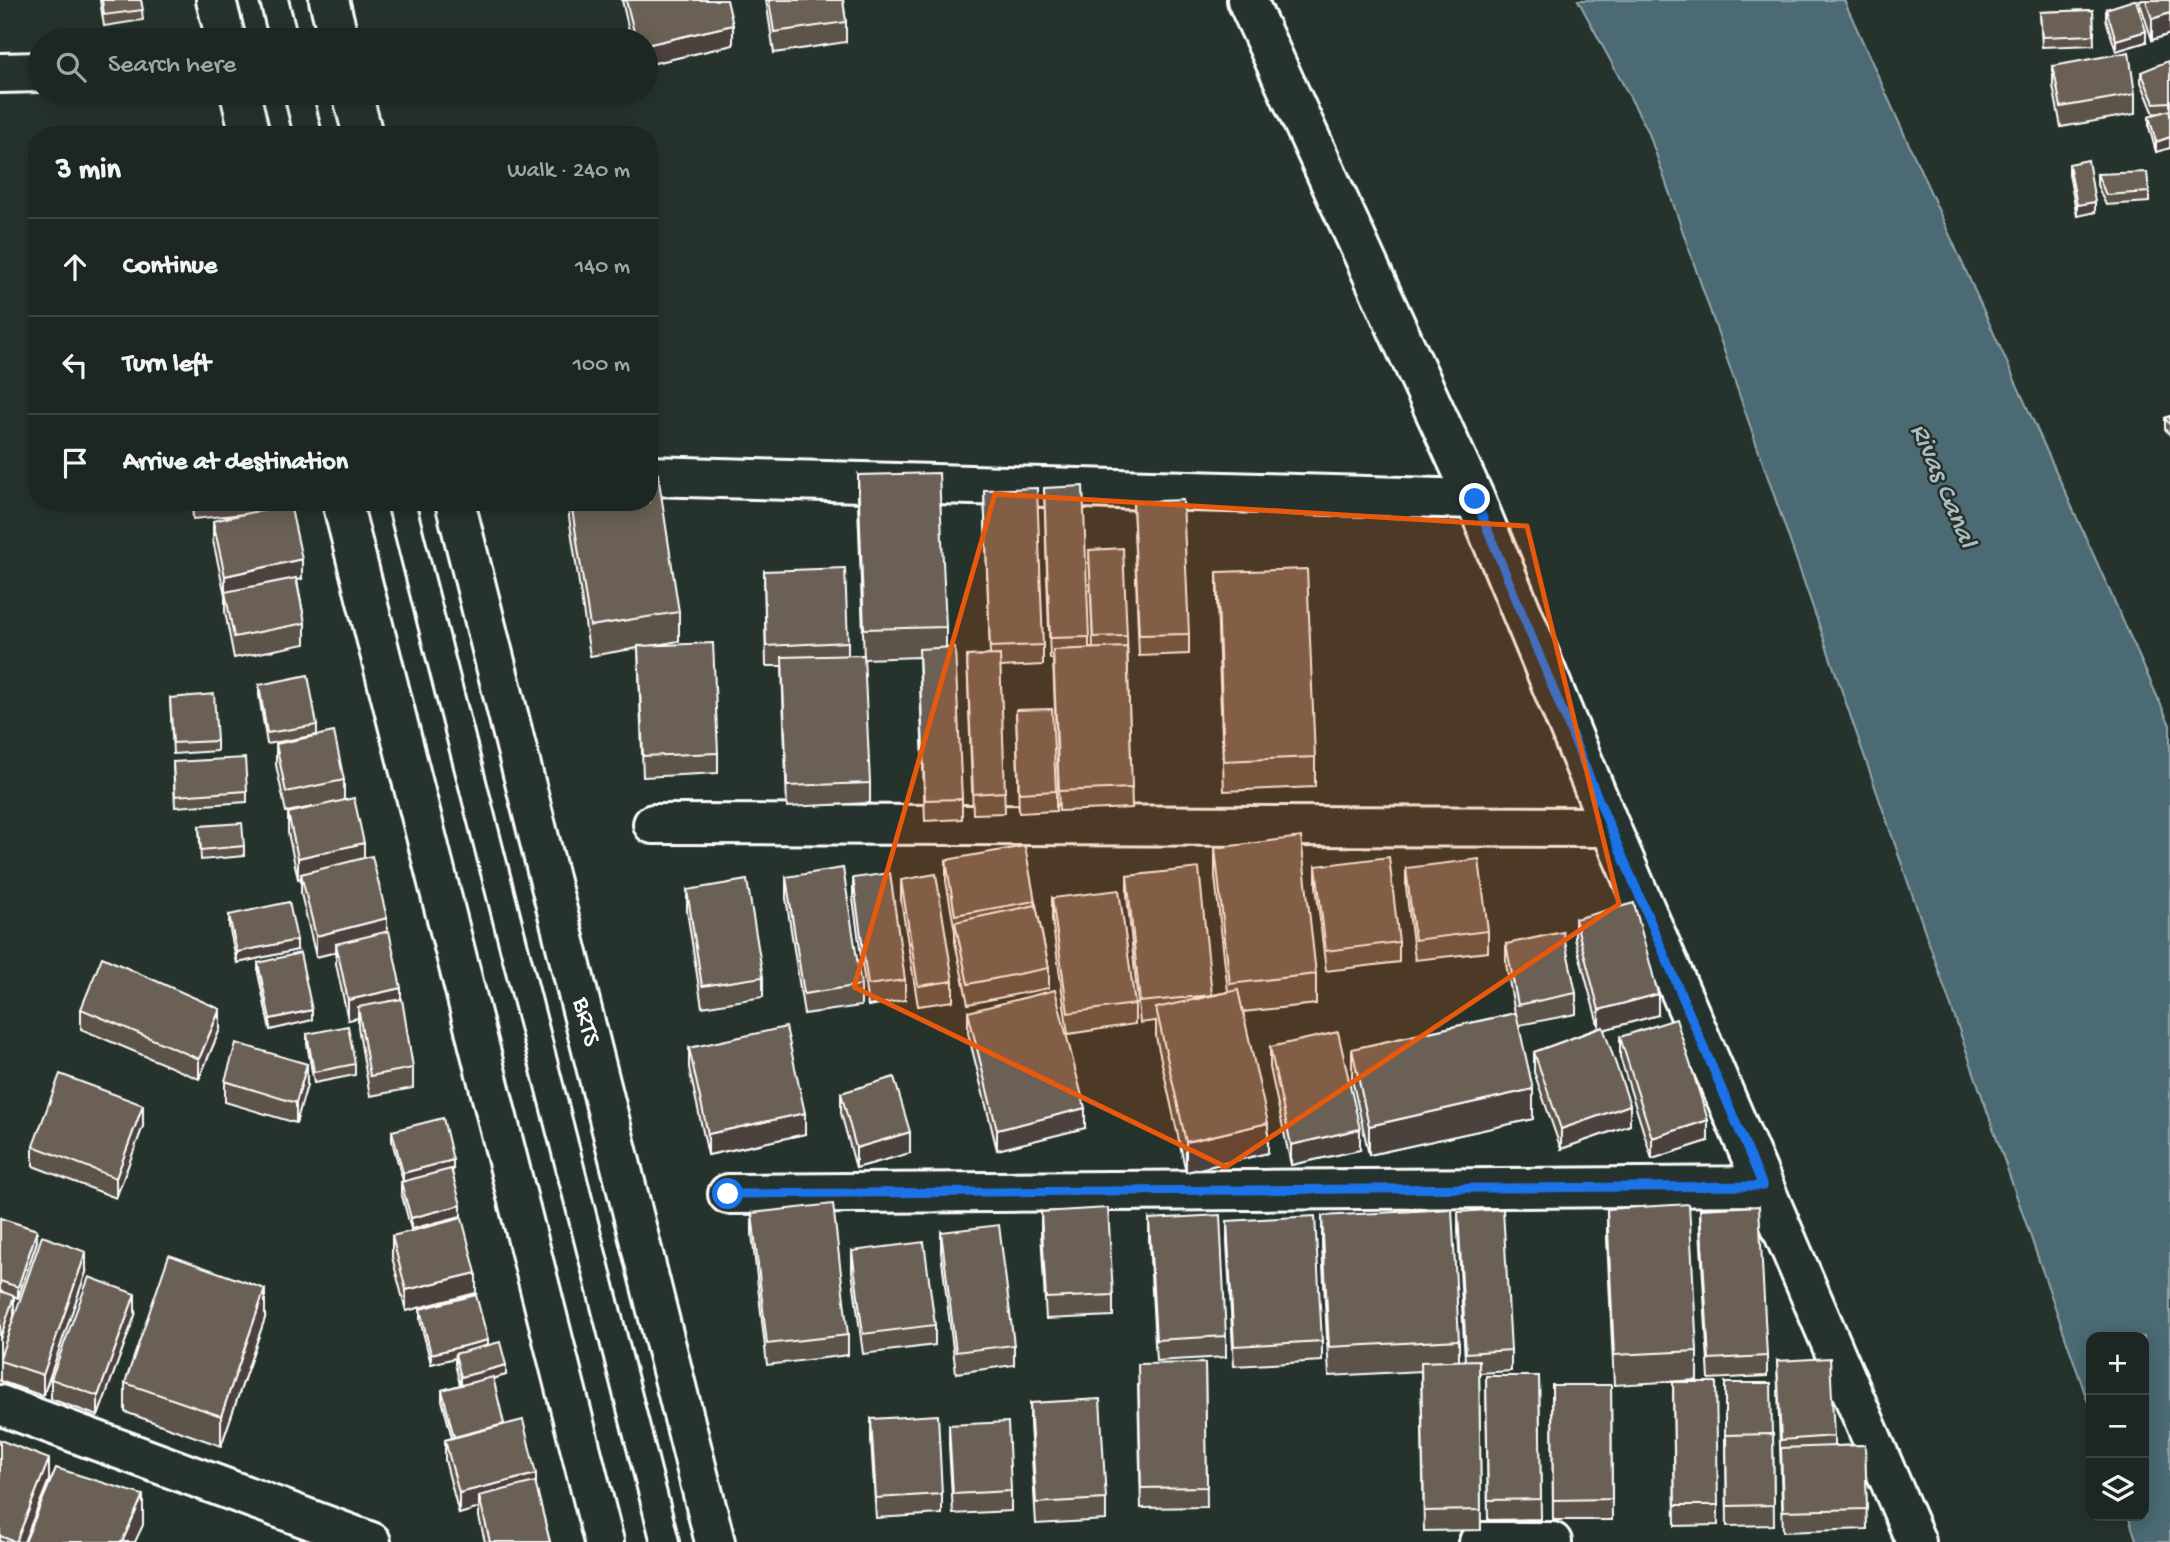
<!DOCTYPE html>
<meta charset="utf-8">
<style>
:root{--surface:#1c2622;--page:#29322f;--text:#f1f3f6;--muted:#a0a5a5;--line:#3a4340}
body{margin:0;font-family:"Gochi Hand",sans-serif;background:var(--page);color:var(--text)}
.controls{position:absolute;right:21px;bottom:21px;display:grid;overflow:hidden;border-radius:14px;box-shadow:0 4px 18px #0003}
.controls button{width:63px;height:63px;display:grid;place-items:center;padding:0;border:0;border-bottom:2px solid var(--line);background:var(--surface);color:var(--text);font:35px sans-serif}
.stop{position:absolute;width:21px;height:21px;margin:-16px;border:5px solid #1a73e8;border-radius:50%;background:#fff}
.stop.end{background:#1a73e8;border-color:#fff;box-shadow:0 2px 7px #0008}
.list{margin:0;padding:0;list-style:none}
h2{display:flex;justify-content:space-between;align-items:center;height:91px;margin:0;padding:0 28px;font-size:30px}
h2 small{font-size:23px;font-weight:400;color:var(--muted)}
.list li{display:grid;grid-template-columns:46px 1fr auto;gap:21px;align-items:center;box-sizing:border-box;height:98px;padding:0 28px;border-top:2px solid var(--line)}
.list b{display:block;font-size:26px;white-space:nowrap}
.list em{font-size:23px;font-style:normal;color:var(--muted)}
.icon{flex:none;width:38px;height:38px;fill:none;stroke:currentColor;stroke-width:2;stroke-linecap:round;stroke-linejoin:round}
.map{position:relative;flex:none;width:2170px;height:1542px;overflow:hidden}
.search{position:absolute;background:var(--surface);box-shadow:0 4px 18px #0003;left:28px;top:28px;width:630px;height:77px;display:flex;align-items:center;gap:18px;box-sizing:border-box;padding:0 24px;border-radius:38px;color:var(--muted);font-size:26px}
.panel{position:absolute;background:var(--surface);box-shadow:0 4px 18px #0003;left:28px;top:126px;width:630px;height:385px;border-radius:28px}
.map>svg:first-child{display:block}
</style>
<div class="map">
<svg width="2170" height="1542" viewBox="0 0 2170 1542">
<rect width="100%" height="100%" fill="#26332d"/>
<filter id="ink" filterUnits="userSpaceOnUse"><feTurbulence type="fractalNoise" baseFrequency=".0143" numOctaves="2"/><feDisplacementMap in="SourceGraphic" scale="14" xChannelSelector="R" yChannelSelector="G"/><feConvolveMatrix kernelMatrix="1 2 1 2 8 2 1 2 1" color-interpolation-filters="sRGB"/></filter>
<g filter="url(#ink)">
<!-- water -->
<path fill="#4c6a73" stroke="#94a6ab" stroke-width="2" d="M1578 0H1844L2170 725V1542H2137L2128 1516H2144V1337H2091V1411L1648 131Z"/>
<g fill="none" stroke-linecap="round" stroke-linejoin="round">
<!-- service casing -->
<g stroke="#fff" stroke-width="32">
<path id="service" d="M274 0 284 40
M298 93 308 135
M401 502 665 1542"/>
</g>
<!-- minor casing -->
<g stroke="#fff" stroke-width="44">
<path id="minor" d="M1247 0 1475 499 1610 827 1916 1542
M0 73 40 72
M649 476 1475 499
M653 824 1610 827
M728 1194 1763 1186
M0 1405 371 1542
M1479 1542H1552"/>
</g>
<!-- primary casing -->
<g stroke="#fff" stroke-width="44">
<g id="primary">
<path d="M216 0 226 40"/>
<path d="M329 0 339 40"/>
<path d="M240 93 250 135"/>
<path d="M352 93 363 135"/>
<path d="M342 502 604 1542"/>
<path id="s1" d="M455 502 715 1542"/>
</g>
</g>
<!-- service -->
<use href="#service" stroke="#26332d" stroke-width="26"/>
<!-- minor -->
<use href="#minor" stroke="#26332d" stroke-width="38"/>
<!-- primary -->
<use href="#primary" stroke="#26332d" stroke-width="38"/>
</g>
<!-- wall -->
<path fill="#5c5349" stroke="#fff" stroke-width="2" d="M100 0H141L143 20 104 26Z
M622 0H727L733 45 646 65V40H631Z
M766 0H843L846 22V42L774 53Z
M2139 0H2170V34L2152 40Z
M2106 9 2146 42 2116 51 2106 20Z
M2093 10 2094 45 2042 47 2040 12Z
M2053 66 2135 94V114L2061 127 2053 86Z
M2170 67V148L2156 152 2149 127V116L2158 113 2154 114 2141 82V72Z
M2069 164 2095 212 2077 216 2069 174Z
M2097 174 2149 192V202L2106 205 2097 185Z
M2170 416V435L2165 429V418Z
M858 475 946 627V648L962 799V819L925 821 919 657 864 659 858 505Z
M1044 488 1089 637V648H1093L1089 550 1127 636 1132 808 1059 811 1053 659H1050Z
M984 490 1043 645V665L1000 667 1005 813 973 814 967 656 990 655Z
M192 502H274V507L302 579 297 580 305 623V644L234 658 225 612V595L213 541V521L245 514 193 519Z
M569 502H649L679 612V641L651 646 718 753V773L643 777 638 648 590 656 569 517Z
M1133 502 1189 634V654L1139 656Z
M764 571 848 642V655L870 783V803L787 807 782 666H766Z
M1217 572 1315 757V787L1224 791 1217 602Z
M259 685 317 725V735L267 744 259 695Z
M170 698 217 741V751L173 754Z
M1016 710 1056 791V811L1019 813Z
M276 744 344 780V800L387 932 401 999 413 1068V1088L370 1096 358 1027V1018L348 1020 336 964V952L316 957 301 894V878L298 879 288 833V813L313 807 286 812 276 765Z
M173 762 247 791V802L175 807Z
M199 826 244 846V856L201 860Z
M1215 848 1316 974V1004L1243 1012 1268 1153 1186 1172 1156 1037V1021L1140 1023 1127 896V876L1212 995 1228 992 1215 877Z
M946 860 1035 901 1049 968V988L968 1004 955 942V932L946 881Z
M1316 866 1399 942V962L1326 971 1316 886Z
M1406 868 1488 931V952L1415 960 1406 888Z
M786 877 861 985V1006L804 1014 786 898Z
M853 878 905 980V1000L868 1006 853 899Z
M901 880 953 981V1001L918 1006 901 900Z
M687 890 763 977V997L702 1007 687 911Z
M1052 898 1135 1004V1024L1068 1034 1052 919Z
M229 915 297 950 237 963 229 926Z
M1575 919 1658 1015 1603 1030 1630 1125 1561 1149 1534 1072V1052L1599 1028 1575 939Z
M1506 944 1576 993V1014L1519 1025 1533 1119 1369 1155 1352 1079V1049L1515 1013 1506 964Z
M258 963 312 1020 270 1030 258 973Z
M81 1009 220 1029 199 1079 81 1029Z
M968 1012 1085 1128 997 1150 968 1033Z
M307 1034 355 1064V1075L314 1083 307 1044Z
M1620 1037 1708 1141 1652 1159 1620 1057Z
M1270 1047 1360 1150 1291 1165 1270 1068Z
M689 1048 805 1134 708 1155 689 1068Z
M225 1081 307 1085 296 1123 225 1102Z
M841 1093 910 1153 856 1168 841 1113Z
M143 1126 116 1198 33 1166V1146Z
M392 1131 453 1170 452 1171 461 1216 411 1229 401 1192V1182L403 1181 392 1141Z
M1607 1209 1697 1351V1380L1614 1385 1607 1238Z
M1700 1209 1767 1356V1376L1709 1379 1700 1229Z
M1041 1212 1113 1295V1316L1046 1319 1041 1232Z
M1458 1212 1511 1350V1371L1479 1373 1481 1530 1424 1531 1421 1371 1329 1376 1322 1246V1216L1459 1340V1361H1465L1458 1232Z
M752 1213 848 1335V1355L767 1365 752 1234Z
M0 1218 37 1241 18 1298 14 1296V1316L86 1272 43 1396 0 1381Z
M1149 1219 1226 1336V1357L1156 1361 1149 1240Z
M1227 1221 1322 1341V1361L1234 1366 1227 1242Z
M941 1232 1014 1345V1365L956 1373 941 1253Z
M392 1236 476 1293 406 1311 392 1257Z
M852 1251 935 1325V1345L863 1354 852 1271Z
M420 1309 488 1345 506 1375 493 1379 504 1425 536 1487 550 1542H485L479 1517V1508L459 1514 445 1460V1440L452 1438 442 1400V1390L460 1385 455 1364V1358L431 1364 420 1320Z
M135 1315 98 1416 51 1399V1379Z
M265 1318 221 1446 125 1412V1383Z
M1777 1361 1834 1436V1446L1865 1445 1867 1529 1783 1532Z
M1205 1363 1207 1507 1141 1508 1138 1385Z
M1486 1376H1539L1541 1519 1488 1520Z
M1673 1382 1718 1505V1525L1675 1526Z
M1725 1383 1773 1434 1774 1525 1727 1526 1726 1448H1725Z
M1552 1385H1611L1612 1520H1553Z
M1030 1403 1106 1499V1520L1036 1524 1030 1424Z
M871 1419 942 1494V1514L876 1518 871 1440Z
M949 1425 1011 1491V1511L953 1514 949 1445Z
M0 1440 49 1480 24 1542H0Z"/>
<!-- shaded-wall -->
<path fill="#4b433c" stroke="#fff" stroke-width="2" d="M2170 13V34L2152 40V19Z
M733 25V45L646 65V45Z
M2146 31V42L2116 51V40Z
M2170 137V148L2156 152V142Z
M2095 202V212L2077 216V205Z
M302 559V579L225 596V576Z
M364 843V863L301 874V878L298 879V858Z
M387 918V939L336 944V952L316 957V936Z
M297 940V950L237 963V952Z
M401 988V1008L358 1007V1018L348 1020V1000Z
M1658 994V1015L1599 1031V1010Z
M220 1009V1029L199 1079V1059Z
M312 1010V1020L270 1030V1019Z
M307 1064V1085L296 1123V1103Z
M1533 1089V1119L1369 1155V1126Z
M143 1105V1126L116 1198V1178Z
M1630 1105V1125L1561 1149V1129Z
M1085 1108V1128L997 1150V1130Z
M805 1113V1134L708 1155V1134Z
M1708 1120V1141L1652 1159V1138Z
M1268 1123V1153L1186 1172V1142Z
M1360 1129V1150L1291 1165V1145Z
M910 1132V1153L856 1168V1148Z
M453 1160V1170L403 1183V1173Z
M461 1205V1216L411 1229V1218Z
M37 1230V1241L18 1298V1287Z
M86 1252V1272L43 1396V1375Z
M476 1273V1293L406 1311V1290Z
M265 1289V1318L221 1446V1416Z
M135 1294V1315L98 1416V1396Z
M14 1296V1316L0 1360V1339Z
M488 1340V1350L455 1354V1358L431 1364V1354Z
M506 1365V1375L461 1387V1377Z
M49 1459V1480L24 1542H16Z
M536 1474V1494L479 1496V1508L459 1514V1493Z
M143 1495V1525L135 1542H122Z"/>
<!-- building -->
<path fill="#6b6055" stroke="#fff" stroke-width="2" d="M102 0H141L143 10 104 15Z
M626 0H727L733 25 646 45V40H636Z
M769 0H843L846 22 774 32Z
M2134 0H2136L2146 31 2116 40 2106 9Z
M2146 0H2170V13L2152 19Z
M2093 10 2094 35 2042 37 2040 12Z
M2129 52 2135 94 2061 107 2053 66Z
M2168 61 2170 67V102L2154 103 2141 72Z
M2170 110V137L2156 142 2149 116Z
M2088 160 2095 202 2077 205 2069 164Z
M2147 172 2149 192 2106 195 2097 174Z
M2170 416V425L2165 418Z
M939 473 946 627 864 629 858 475Z
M658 474 679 612 590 626 571 502H649V476Z
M1083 486 1089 637 1050 638 1044 488Z
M1037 488 1043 645 990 647 984 490Z
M1183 500 1189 634 1139 635 1133 502Z
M290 504 302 559 225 576 213 521Z
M1123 548 1127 636 1093 637 1089 550Z
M845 568 848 642 766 646 764 571Z
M1307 569 1315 757 1224 761 1217 572Z
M296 578 305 623 234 637 225 592Z
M713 643 718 753 643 756 638 646Z
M955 647 962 799 925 800 919 649Z
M1127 647 1132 788 1059 791 1053 650Z
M864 655 870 783 787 786 782 657Z
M1000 655 1005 792 973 794 967 656Z
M308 675 317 725 267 733 259 685Z
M214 694 217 741 173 743 170 698Z
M1052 709 1056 791 1019 793 1016 710Z
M334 732 344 780 286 792 276 744Z
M245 758 247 791 175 796 173 762Z
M354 798 364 843 298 858 288 813Z
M242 823 244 846 201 850 199 826Z
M1301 837 1316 974 1230 984 1215 848Z
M1025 846 1035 901 955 915 946 860Z
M372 856 387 918 316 936 301 874Z
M1389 857 1399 942 1326 951 1316 866Z
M1479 859 1488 931 1415 940 1406 868Z
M843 868 861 985 804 994 786 877Z
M1199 868 1212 995 1140 1002 1127 876Z
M890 873 905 980 868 985 853 878Z
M936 874 953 981 918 986 901 880Z
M747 880 763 977 702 986 687 890Z
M1119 890 1135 1004 1068 1013 1052 898Z
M289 902 297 940 237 952 229 915Z
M1634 903 1658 994 1599 1010 1575 919Z
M1036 905 1049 968 968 984 955 922Z
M389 931 401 988 348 1000 336 944Z
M1563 932 1576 993 1518 1005 1506 944Z
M300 953 312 1010 270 1019 258 963Z
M102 957 220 1009 199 1059 81 1009Z
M1055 990 1085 1108 997 1130 968 1012Z
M1238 990 1268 1123 1186 1142 1156 1008Z
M402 999 413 1068 370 1076 358 1007Z
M1516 1013 1533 1089 1369 1126 1352 1049Z
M1676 1019 1708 1120 1652 1138 1620 1037Z
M348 1026 355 1064 314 1072 307 1034Z
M786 1027 805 1113 708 1134 689 1048Z
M1603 1027 1630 1105 1561 1129 1534 1052Z
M1338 1032 1360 1129 1291 1145 1270 1047Z
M236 1043 307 1064 296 1103 225 1081Z
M60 1074 143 1105 116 1178 33 1146Z
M894 1077 910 1132 856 1148 841 1093Z
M443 1118 453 1160 403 1173 392 1131Z
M451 1169 461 1205 411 1218 401 1182Z
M833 1204 848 1335 767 1344 752 1213Z
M1689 1204 1697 1351 1614 1355 1607 1209Z
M1759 1206 1767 1356 1709 1359 1700 1209Z
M1108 1208 1113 1295 1046 1298 1041 1212Z
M1452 1209 1459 1340 1329 1347 1322 1216Z
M1503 1209 1511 1350 1466 1353 1458 1212Z
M1220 1215 1226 1336 1156 1340 1149 1219Z
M1315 1216 1322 1341 1234 1346 1227 1221Z
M0 1218 37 1230 18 1287 0 1281Z
M462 1218 476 1273 406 1290 392 1236Z
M999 1225 1014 1345 956 1352 941 1232Z
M42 1236 86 1252 43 1375 0 1361V1358Z
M924 1242 935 1325 863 1334 852 1251Z
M169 1255 265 1289 221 1416 125 1383Z
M89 1277 135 1294 98 1396 51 1379Z
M0 1291 14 1296 0 1339Z
M476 1295 488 1340 431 1354 420 1309Z
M500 1342 506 1365 461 1377 455 1354Z
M1830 1358 1834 1436 1781 1440 1777 1361Z
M1479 1360 1481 1510 1424 1511 1421 1362Z
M1205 1363 1207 1487 1141 1488 1138 1364Z
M1486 1376H1539L1541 1499 1488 1500Z
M493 1377 504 1424 454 1437 442 1390Z
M1673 1382H1716L1718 1505H1675Z
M1725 1383H1771L1772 1434 1726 1435V1437H1725Z
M1552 1385H1611L1612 1499 1553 1500Z
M1100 1399 1106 1499 1036 1503 1030 1403Z
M938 1415 942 1494 876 1498 871 1419Z
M523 1420 536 1474 459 1493 445 1440Z
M1008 1422 1011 1491 953 1494 949 1425Z
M1773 1434 1774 1505 1727 1506 1726 1435Z
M0 1440 49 1459 16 1542 0 1536Z
M1865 1445 1867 1509 1783 1511 1781 1448Z
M56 1468 143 1495 122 1542H25Z
M535 1482 550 1542H490L479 1496Z"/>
</g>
<g fill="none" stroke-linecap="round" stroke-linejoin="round" filter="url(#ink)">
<!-- route -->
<path stroke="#1a73e8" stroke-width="9" d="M728 1194 1763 1186 1610 827 1475 499"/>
</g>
<!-- marked area -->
<path fill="#e8590c" fill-opacity="0.2" stroke="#e8590c" stroke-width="5" stroke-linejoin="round" d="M995 494 1527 526 1619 904 1226 1167 854 987Z"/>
<g text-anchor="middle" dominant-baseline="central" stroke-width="5" stroke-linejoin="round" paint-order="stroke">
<!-- street labels -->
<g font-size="26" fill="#fff" stroke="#26332d">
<text stroke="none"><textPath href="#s1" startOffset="536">BRTS</textPath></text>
</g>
<!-- water labels -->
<g font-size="28" font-style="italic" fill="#aebcc0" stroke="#26332d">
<text transform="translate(1942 486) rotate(67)">Rivas Canal</text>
</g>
</g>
</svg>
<div class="controls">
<button>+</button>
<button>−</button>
<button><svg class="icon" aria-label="layers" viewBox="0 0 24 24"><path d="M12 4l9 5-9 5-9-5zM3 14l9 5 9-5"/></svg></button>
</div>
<div class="stop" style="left:728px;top:1194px"></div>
<div class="stop end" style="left:1475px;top:499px"></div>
<div class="search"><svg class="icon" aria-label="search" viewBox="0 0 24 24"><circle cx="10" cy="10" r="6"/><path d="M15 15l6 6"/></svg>Search here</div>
<section class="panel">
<h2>3 min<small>Walk · 240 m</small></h2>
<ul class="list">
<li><svg class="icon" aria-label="ahead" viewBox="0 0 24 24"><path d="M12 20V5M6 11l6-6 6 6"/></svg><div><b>Continue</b></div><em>140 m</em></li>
<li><svg class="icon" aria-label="left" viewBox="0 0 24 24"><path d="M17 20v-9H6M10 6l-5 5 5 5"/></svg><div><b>Turn left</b></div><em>100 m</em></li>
<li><svg class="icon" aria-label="arrive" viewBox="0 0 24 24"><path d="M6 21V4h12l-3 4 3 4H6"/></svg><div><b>Arrive at destination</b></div></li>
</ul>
</section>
</div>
